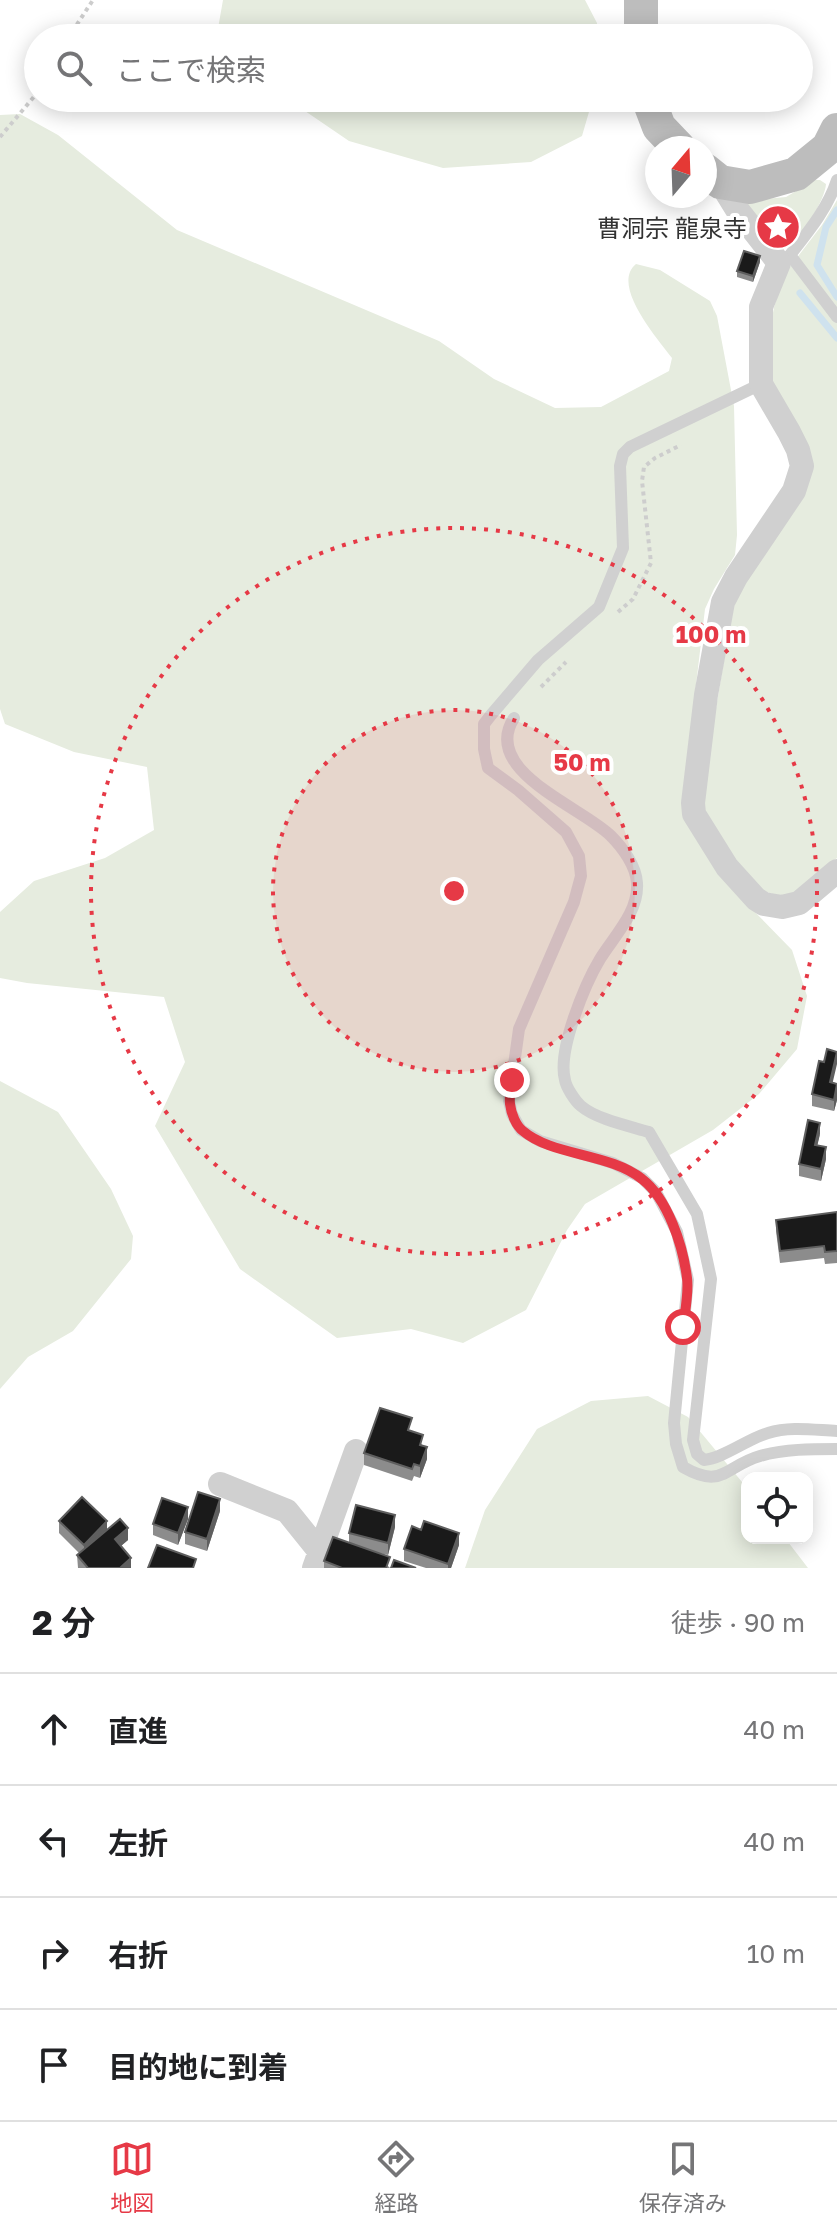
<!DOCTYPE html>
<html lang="ja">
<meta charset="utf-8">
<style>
:root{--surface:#fff;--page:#f2f2f2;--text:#202124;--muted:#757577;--line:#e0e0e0;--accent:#e63946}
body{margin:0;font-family:"Golos Text","Noto Sans JP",sans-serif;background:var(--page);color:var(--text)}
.controls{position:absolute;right:24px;bottom:24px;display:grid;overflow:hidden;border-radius:16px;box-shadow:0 4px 20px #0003}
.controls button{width:72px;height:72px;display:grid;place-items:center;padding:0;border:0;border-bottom:2px solid var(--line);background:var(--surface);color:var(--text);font:40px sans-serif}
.compass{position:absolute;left:645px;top:136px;width:72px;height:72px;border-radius:50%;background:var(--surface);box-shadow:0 4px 20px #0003;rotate:19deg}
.stop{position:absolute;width:24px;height:24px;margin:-18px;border:6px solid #e63946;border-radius:50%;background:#fff}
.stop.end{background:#e63946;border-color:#fff;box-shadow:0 2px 8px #0008}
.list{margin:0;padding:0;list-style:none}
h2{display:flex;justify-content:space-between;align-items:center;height:104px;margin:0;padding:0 32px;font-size:34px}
h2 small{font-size:26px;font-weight:400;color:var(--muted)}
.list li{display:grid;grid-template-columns:52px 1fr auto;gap:24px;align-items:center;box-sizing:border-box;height:112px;padding:0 32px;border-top:2px solid var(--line)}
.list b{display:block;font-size:30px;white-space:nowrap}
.list em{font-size:26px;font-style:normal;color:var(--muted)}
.icon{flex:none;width:44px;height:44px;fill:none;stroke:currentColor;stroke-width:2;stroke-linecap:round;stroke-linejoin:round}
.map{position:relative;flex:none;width:837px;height:1568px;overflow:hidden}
.search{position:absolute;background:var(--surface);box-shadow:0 4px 20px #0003;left:24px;right:24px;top:24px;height:88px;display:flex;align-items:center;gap:20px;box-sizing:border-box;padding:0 28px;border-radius:44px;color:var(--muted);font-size:30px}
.sheet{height:552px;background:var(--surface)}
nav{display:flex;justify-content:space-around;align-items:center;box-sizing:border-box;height:112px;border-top:2px solid var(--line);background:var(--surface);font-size:22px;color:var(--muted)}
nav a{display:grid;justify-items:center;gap:4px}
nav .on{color:var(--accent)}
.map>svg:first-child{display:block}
</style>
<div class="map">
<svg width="837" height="1568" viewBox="0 0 837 1568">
<rect width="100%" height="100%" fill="#fff"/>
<!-- green -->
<path fill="#e6ecdf" d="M223 0H585L597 23V38H220L217 34Z
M286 98H593L582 136 531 162 443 168 349 141Z
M20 114 58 135 177 230 439 341 494 379 555 408 601 407 669 371 672 358C658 339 610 285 636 264L660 270 710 301 717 316 734 406 737 535 735 555 714 589 705 609 682 803 721 877 792 950 807 996 797 1049 759 1094 713 1130 585 1204 567 1230 526 1310 463 1343 411 1329 337 1338 240 1269 155 1126 185 1062 164 997 27 983 0 978V912L34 881 105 858 154 830 147 767 74 752 5 724 0 709V115Z
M815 180H820L826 184C825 200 802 236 790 245 784 250 784 248 777 248L742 201 786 197Z
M837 200V858L812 882 795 893 779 896 763 891 739 867 704 812 702 791 732 613 740 585 803 490 770 376 768 342 774 307 786 272 822 225Z
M0 1081 58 1112 111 1189 133 1236 131 1259 73 1331 28 1357 0 1389Z
M648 1396 688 1417 747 1488V1538H785L808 1568H465L485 1510 537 1429 591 1401Z"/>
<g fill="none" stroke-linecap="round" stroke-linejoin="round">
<!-- stream -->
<path stroke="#cfe2ee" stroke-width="7" d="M837 210 826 227 817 265 837 297
M800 293 837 338"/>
<!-- path -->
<path stroke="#cdcdcd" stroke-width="4" stroke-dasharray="4 4" stroke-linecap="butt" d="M68 38 93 0
M0 137 38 92
M618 612 633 599 651 563 642 481 644 467 655 458 681 445
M541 687 566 662"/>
<!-- lane -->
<path stroke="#d0d0d0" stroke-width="12" d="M790 255C808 232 828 208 837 180
M779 263 790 255 837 317
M761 384 630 447 623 454 620 466 623 548 599 607 538 660 491 715 484 724V749L488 768 518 790 566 832 579 856 581 876 574 902 519 1029 509 1101 512 1114 521 1130 540 1141 613 1163 642 1178 656 1192 677 1232 688 1280 674 1423 676 1444 683 1467C723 1490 725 1466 760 1456 784 1449 812 1449 837 1449
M514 718C480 771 582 807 611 836 623 848 636 866 637 883 639 912 614 936 600 959 585 984 557 1051 565 1080 566 1087 575 1101 581 1106 596 1119 629 1126 649 1132L697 1214 711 1279 693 1440 697 1454 704 1460C724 1458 747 1439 768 1433 790 1426 814 1430 837 1431"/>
<!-- street -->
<path stroke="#d0d0d0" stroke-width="24" d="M720 182 736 208 779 263 761 307V384L789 432 798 450 802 466 794 491 736 577 723 602 706 695 693 803 694 814 727 867 756 899 764 904 782 907 799 903 837 871
M220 1484 287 1511 320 1552
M314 1568 356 1451"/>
<!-- secondary -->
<path stroke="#bdbdbd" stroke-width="34" d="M641 0V38
M648 98 659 127 679 148
M705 170 720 182 750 187 796 174 828 148 837 130"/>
</g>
<!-- wall -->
<path fill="#8c8c8c" d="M760 262 753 282 737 277V271Z
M833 1082 837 1084V1100L834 1111 812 1106V1094Z
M820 1134 817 1145 826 1159 821 1181 799 1176V1164Z
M837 1212V1263L825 1264 824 1258 780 1263 776 1231V1220Z
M412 1431 423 1446 427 1459 420 1478 414 1476 412 1481 364 1465V1453Z
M220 1511 207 1551 185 1544V1532Z
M188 1519 178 1545 153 1535V1524Z
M59 1521 107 1529 128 1540 121 1546 131 1568H78L77 1555 79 1553 59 1533Z
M395 1527 388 1555 374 1552 390 1568H324V1561L349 1542V1533Z
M421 1530 459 1545 451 1568H426L404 1561V1549Z"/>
<!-- shaded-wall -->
<path fill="#5f5f5f" d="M760 256V262L753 282V276Z
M837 1052V1064L830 1094V1082Z
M837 1088V1100L834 1111V1100Z
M820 1123V1134L815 1156V1145Z
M826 1147V1159L821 1181V1169Z
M427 1447V1459L420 1478V1466Z
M220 1499V1511L207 1551V1539Z
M188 1507V1519L178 1545V1533Z
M395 1515V1527L388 1555V1543Z
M107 1521V1533L84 1557V1545Z
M128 1528V1540L115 1551V1539Z
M459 1533V1545L451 1568H448V1564Z
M131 1558V1568H120Z"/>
<!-- building -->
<path fill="#1a1a1a" stroke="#5f5f5f" stroke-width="2" d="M744 251 760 256 753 276 737 271Z
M827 1049 837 1052 830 1082 837 1084 834 1100 812 1094 819 1061 824 1062Z
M808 1120 820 1123 815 1145 826 1147 821 1169 799 1164Z
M837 1212V1251L825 1252 824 1246 780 1251 776 1220Z
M380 1408 412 1418 408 1430 423 1435 420 1445 427 1447 420 1466 414 1464 412 1469 364 1453Z
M198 1492 220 1499 207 1539 185 1532Z
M82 1497 107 1521 84 1545 59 1521Z
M162 1498 188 1507 178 1533 153 1524Z
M356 1505 395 1515 388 1543 349 1533Z
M120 1519 128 1528 115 1539 131 1558 120 1568H88L77 1555Z
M424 1521 459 1533 448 1564 404 1549 412 1526 421 1530Z
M333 1537 390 1557 386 1568H342L324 1561Z
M157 1545 196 1559 193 1568H148Z
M394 1560 416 1568H391Z"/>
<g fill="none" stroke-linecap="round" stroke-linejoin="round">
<!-- route -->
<path stroke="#e63946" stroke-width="10" d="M512 1080C511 1087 509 1096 510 1104 511 1113 516 1126 523 1131 552 1156 610 1153 642 1179 668 1199 683 1246 687 1278 689 1293 685 1311 683 1327"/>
</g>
<!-- distance rings -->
<circle cx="454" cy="891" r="181" fill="#e63946" fill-opacity=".12"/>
<g fill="none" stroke="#e63946" stroke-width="4" stroke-dasharray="4 8">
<circle cx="454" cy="891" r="181"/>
<circle cx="454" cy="891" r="363"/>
</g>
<!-- icons -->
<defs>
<g id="sight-disc" transform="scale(2.3)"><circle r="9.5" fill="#e63946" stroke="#fff"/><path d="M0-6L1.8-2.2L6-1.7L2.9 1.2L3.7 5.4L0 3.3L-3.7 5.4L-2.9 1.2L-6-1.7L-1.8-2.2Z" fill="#fff"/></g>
</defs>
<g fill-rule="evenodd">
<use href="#sight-disc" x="778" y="227"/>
</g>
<g text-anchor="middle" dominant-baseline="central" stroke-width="8" stroke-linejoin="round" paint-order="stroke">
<!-- poi labels -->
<g font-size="24" fill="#333" stroke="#fff" text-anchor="end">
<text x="747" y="227">曹洞宗 龍泉寺</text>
</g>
</g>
<circle cx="454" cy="891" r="12" fill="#e63946" stroke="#fff" stroke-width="4"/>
<g font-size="24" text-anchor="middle" font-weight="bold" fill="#e63946" stroke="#fff" stroke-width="8" stroke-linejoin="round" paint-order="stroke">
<text x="711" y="643">100 m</text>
<text x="582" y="771">50 m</text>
</g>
</svg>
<div class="controls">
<button><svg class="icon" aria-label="locate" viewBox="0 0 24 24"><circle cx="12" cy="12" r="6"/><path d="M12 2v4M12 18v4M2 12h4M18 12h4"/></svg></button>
</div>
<svg class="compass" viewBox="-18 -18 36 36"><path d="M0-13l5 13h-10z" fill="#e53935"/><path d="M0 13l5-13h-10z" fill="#757577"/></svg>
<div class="stop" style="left:683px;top:1327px"></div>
<div class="stop end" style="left:512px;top:1080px"></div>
<div class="search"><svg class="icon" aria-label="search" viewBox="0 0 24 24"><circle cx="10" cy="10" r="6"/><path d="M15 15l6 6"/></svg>ここで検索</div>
</div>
<section class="sheet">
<h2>2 分<small>徒歩 · 90 m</small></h2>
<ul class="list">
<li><svg class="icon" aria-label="ahead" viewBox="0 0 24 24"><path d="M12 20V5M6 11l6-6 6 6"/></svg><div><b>直進</b></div><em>40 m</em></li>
<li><svg class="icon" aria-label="left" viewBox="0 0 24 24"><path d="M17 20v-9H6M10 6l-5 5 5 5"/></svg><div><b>左折</b></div><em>40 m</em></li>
<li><svg class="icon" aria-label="right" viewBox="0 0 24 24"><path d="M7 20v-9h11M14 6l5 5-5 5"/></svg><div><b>右折</b></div><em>10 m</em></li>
<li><svg class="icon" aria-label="arrive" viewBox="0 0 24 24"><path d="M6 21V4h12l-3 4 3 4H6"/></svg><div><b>目的地に到着</b></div></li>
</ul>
</section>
<nav>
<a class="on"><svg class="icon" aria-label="map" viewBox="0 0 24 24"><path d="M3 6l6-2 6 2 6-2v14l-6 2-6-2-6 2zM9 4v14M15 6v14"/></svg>地図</a>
<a><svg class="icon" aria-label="directions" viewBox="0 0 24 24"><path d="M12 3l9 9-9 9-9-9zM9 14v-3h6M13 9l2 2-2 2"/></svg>経路</a>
<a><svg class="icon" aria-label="saved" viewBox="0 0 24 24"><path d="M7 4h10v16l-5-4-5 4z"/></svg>保存済み</a>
</nav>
